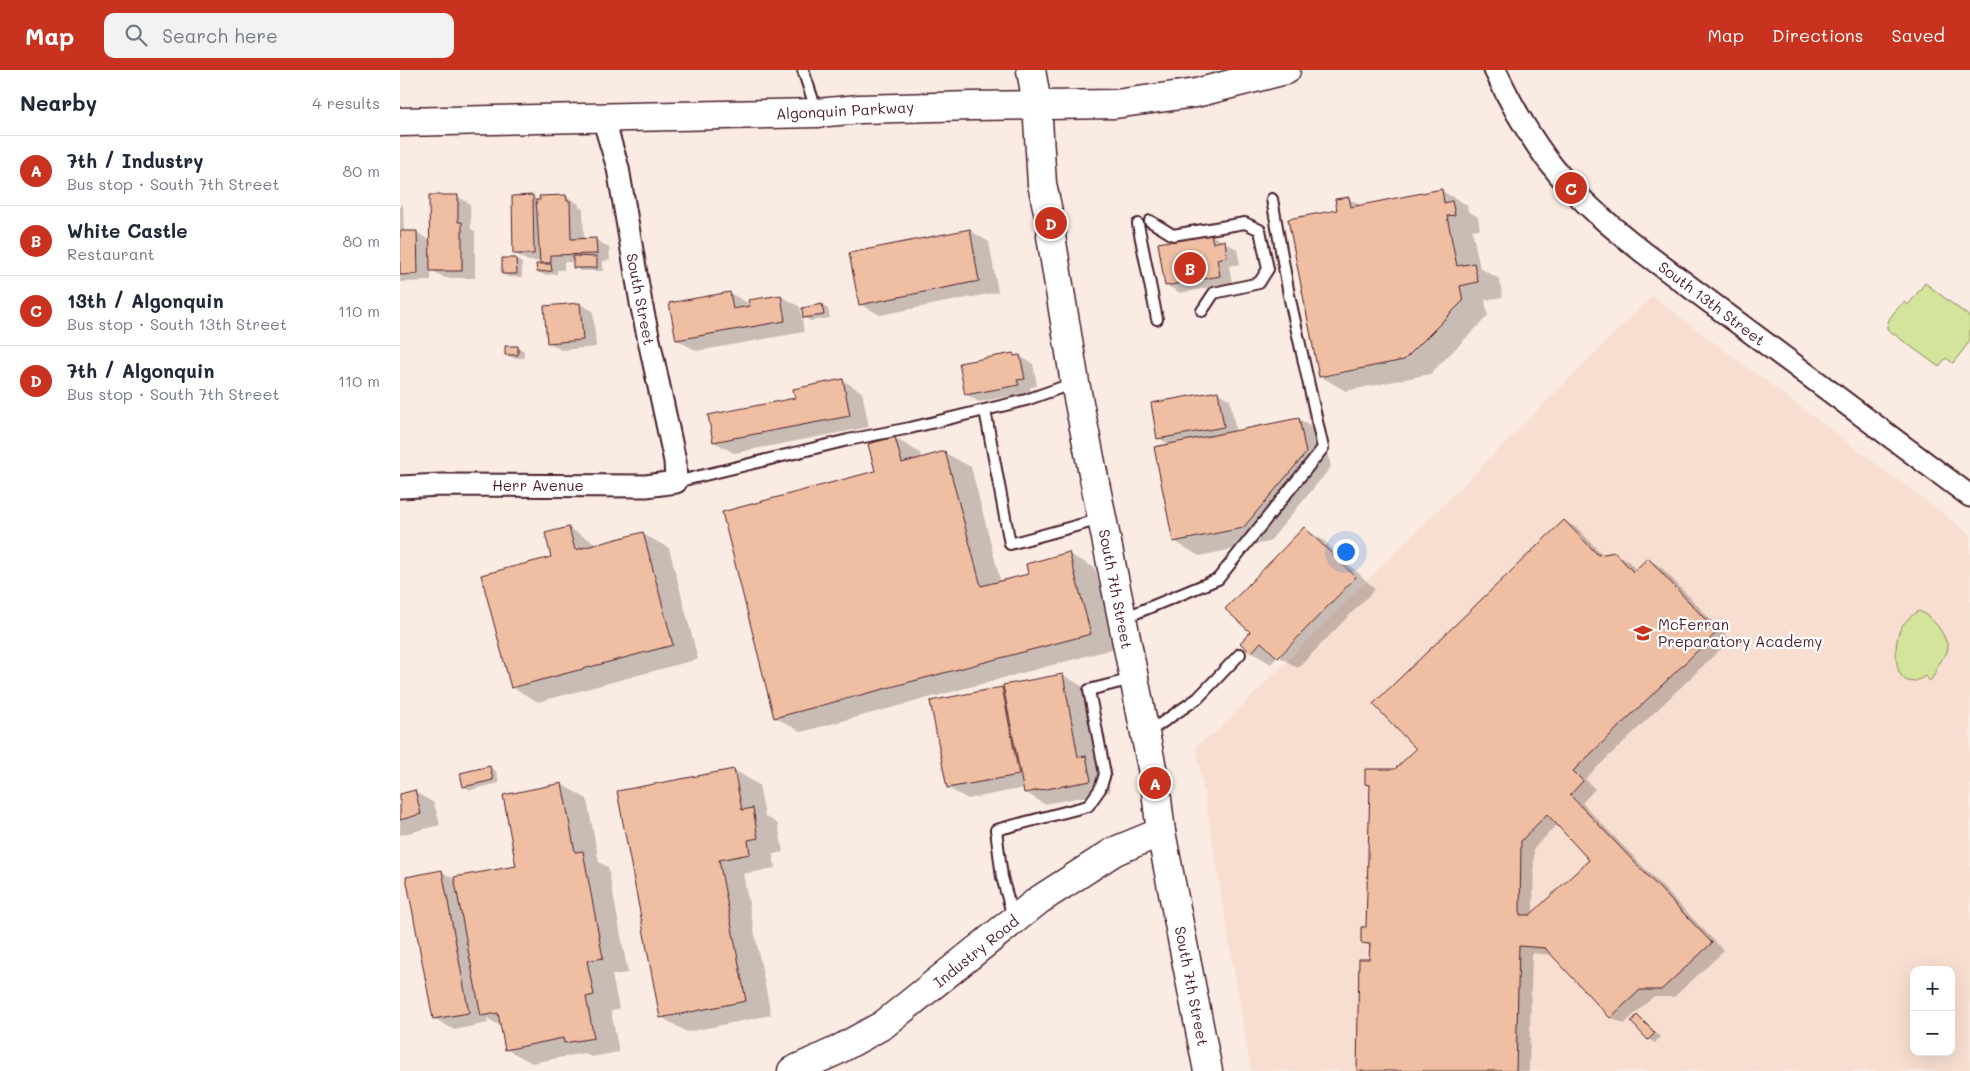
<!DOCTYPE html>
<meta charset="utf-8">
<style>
:root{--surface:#fff;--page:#f2f2f3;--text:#1f2937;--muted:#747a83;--line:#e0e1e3;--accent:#c8321e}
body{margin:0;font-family:Mali,sans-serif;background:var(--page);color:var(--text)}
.controls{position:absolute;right:15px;bottom:15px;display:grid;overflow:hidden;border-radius:10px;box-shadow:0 5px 20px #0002}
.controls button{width:45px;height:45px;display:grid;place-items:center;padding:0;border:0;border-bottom:1px solid var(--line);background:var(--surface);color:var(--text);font:25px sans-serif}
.you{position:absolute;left:945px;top:481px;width:18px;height:18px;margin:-12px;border:4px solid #fff;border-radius:50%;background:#1a73e8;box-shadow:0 0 0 8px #1a73e833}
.badge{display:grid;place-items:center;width:32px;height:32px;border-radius:50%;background:var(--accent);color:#fff;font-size:16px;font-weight:700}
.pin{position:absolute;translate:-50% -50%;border:2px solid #fff;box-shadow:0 1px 5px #0006}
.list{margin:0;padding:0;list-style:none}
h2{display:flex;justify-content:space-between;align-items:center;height:65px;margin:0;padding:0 20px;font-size:21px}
h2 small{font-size:16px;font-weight:400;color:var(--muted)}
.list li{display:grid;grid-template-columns:32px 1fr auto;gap:15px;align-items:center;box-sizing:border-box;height:70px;padding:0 20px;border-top:1px solid var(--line)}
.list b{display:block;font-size:19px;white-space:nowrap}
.list p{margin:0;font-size:16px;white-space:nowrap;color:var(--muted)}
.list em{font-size:16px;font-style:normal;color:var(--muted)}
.icon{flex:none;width:28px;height:28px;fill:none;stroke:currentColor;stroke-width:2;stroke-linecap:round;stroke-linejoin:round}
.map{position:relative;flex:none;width:1570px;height:1001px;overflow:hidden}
header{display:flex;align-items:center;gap:30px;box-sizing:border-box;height:70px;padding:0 25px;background:var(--accent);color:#fff}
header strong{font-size:24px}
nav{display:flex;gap:28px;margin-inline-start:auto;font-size:18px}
.search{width:350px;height:45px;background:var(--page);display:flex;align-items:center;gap:12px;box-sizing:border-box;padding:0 18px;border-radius:10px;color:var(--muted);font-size:19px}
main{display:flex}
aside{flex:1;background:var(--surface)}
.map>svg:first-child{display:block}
</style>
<header>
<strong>Map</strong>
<div class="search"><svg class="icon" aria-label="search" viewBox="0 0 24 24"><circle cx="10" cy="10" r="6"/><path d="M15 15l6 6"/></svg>Search here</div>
<nav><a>Map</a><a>Directions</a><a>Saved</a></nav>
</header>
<main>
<aside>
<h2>Nearby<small>4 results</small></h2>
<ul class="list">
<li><span class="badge">A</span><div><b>7th / Industry</b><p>Bus stop · South 7th Street</p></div><em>80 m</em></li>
<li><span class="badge">B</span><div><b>White Castle</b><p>Restaurant</p></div><em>80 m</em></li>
<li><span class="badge">C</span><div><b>13th / Algonquin</b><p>Bus stop · South 13th Street</p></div><em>110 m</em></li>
<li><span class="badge">D</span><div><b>7th / Algonquin</b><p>Bus stop · South 7th Street</p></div><em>110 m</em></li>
</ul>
</aside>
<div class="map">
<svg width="1570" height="1001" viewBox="0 0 1570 1001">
<rect width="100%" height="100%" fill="#faece3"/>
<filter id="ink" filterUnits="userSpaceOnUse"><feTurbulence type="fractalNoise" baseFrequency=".02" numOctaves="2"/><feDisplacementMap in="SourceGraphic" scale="10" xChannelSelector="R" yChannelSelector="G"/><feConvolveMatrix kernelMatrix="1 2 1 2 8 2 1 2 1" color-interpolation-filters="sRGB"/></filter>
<g filter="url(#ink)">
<!-- built -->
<path fill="#f7ded0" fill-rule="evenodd" d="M1252 226 1570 464V1001H851L796 675 816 662ZM1514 900H1551V982H1514Z"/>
<!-- green -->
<path fill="#d2e59a" stroke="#8e8262" d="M1525 213 1570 247V271L1553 293 1546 288 1539 297 1487 259C1486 249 1497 239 1504 232L1508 235Z
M1519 541C1533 547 1545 563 1548 578 1547 585 1543 587 1539 592 1535 599 1536 604 1530 611L1525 606C1494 628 1492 578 1500 560 1503 552 1512 545 1519 541Z"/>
<!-- shadow -->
<path fill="#0003" fill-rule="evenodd" d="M1042 121 1067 135 1068 141 1078 147 1080 159 1072 160 1080 198 1099 209 1103 227 1085 230 1088 246 1030 304 946 321 920 306 938 141 948 128 962 136Z
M57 126 70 134 71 159 75 161V208H45L31 200V211L0 212V134L3 136 4 163 16 162 31 171Z
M166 126 179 134V137L183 139 184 170H196L209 177 210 190 203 191V201H180L174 197V192H164V200H157V204L144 205 138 201 145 195 141 191H128L114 183 133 127 141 131Z
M569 160 589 172 598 222 480 245 460 234Z
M811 165 837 179 840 194 829 196 832 213 780 223 766 215 759 174Z
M116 189 122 193V207H109L103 204Z
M330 223 351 235 381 226 400 237 404 262 297 281 277 270Z
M180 234 193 241 196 277 161 280 148 272Z
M421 235 428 239 430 248 410 251 404 247Z
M118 277 124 281V288H113L107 285Z
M613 285 620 286 633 294 637 316 630 317 631 322 579 332 566 324Z
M442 310 462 322 469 357 334 383 314 372 396 329Z
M817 322 830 330 836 362 899 349 924 364 931 397 869 472 799 486 774 471 770 375 759 368Z
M495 368 520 383 522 389 545 383 571 397 601 513 630 505 669 484 695 498 716 578 401 662 375 647 476 402Z
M1165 451 1178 459 1203 485 1215 483 1228 491 1236 500 1248 489 1261 497 1330 570 1185 709 1195 719 1182 733 1324 881 1274 927H1253L1224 954 1210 947 1153 885 1132 883 1129 1001H958L971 877 962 872 968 858 971 717 966 714 995 701 1018 679ZM1158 754 1190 790 1133 844 1134 778Z
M169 458 195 473 196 476 243 464 269 478 298 589 138 632 112 617 153 487Z
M904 459 923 470 975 519 898 598 878 586 871 594 851 582 852 562Z
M663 605 682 616 696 693 706 698 710 722 644 734 625 722 624 718 568 729 548 718 602 618 605 620Z
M90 698 96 701 99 713 70 720 64 716Z
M334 700 359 715 365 746 378 754 383 782 373 784 375 798 343 804 371 945 287 962 261 947Z
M161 714 187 729 199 792 208 797 228 903 212 905 219 939 211 941 219 982 191 987 184 983 132 993 106 979 102 957 87 948 88 953 54 960 34 948 42 802 56 810 118 797Z
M15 722 34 733 40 755 0 765V725Z
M1238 947 1244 950 1260 967 1255 973 1249 969 1232 952Z"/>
<!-- building -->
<path fill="#f0bea2" stroke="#4a1f2b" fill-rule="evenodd" d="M1042 119 1044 133 1052 131 1055 145 1047 146 1057 196 1074 193 1078 212 1060 216 1063 231 1004 290 919 307 888 149 937 140 935 129 949 127 951 137Z
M29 125H58V152H62V201H30Z
M133 125 134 184H113L112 126Z
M166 125 167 131H170L171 169 196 168 197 184 151 185V193H140L136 130H140L139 126Z
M570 159 579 211 459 235 449 183Z
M0 161H17L18 204 0 205Z
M811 164 813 173 825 170 827 187 817 189 820 206 765 216 758 173Z
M173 186 197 187V198H173Z
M102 188H116L117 204H102Z
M136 194H151L152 201 137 202Z
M330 222 333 239 350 236 348 230 381 225 385 251 276 270 269 233Z
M180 233 183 270 147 273 144 236Z
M422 234 424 245 403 248 402 238Z
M105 276H118V285H105Z
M613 283 614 286 620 285 625 309 617 310 619 315 565 325 559 293Z
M443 309 450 346 313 372 308 345 395 328 393 319Z
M818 321 824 357 757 369 751 333Z
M899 348 906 383 843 458 773 472 754 377Z
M495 367 502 393 545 381 581 516 628 504 626 494 669 482 691 564 374 648 322 442 475 401 468 374Z
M1164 450 1198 485 1215 482 1233 502 1248 488 1317 562 1173 701 1183 711 1170 725 1312 873 1261 920H1240L1210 948 1145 878 1119 876 1116 1001H957L959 889H969L970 874 961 873V857H966L970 715 965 714V699H995L1016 679 973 634ZM1147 744 1189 790 1130 845H1120L1121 771Z
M169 457 175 480 243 462 273 575 111 618 81 505 151 487 145 463Z
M904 457 956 507 878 588 861 572 851 583 840 573 850 562 825 539Z
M663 604 678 687 686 686 691 711 624 723 603 615Z
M602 617 619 705 547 718 530 631Z
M90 696 93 710 63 717 60 703Z
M334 699 342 740 353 738 358 768 348 770 350 784 319 790 346 931 260 948 217 721Z
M162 713 175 782 183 781 203 888 187 891 194 925 186 927 194 968 164 973 163 968 105 980 98 943 81 946 54 807 116 796 103 725Z
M15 720 21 744 0 750V724Z
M42 800 69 943 33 949 6 807Z
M1237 945 1255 963 1248 970 1231 952Z"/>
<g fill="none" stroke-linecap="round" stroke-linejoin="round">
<!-- service casing -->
<g stroke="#4a1f2b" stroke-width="14">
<path id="service" d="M403 0 417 42
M750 151 773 165 845 153 860 160 868 199 859 213 814 223 802 241
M738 154 757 249
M585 340 610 474 701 449
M276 412 448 370 510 358 626 330 674 313
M724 548 818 509 923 378 889 225 872 129
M747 663 798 628 840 584
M613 847 602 807 596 760 688 736 700 719 705 704 689 620 732 609"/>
</g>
<!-- minor casing -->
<g stroke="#4a1f2b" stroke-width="25">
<path id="minor" d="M1095 0C1115 43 1139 84 1171 118 1193 142 1218 162 1243 182L1570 426
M0 417 41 415 246 416 276 412 275 391 241 233 218 98 203 48"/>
</g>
<!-- secondary casing -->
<g stroke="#4a1f2b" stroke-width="31">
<path id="secondary" d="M0 52 417 43 460 39 573 36 715 34 796 23 886 0
M392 1001 436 981 483 955 639 830 715 781 761 762"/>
</g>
<!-- primary casing -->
<g stroke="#4a1f2b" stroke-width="31">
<path id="primary" d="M631 0 637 34 642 114 652 160 651 166 675 313 755 713 761 762 808 1001"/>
</g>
<!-- service -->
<use href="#service" stroke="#fff" stroke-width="10"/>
<!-- minor -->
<use href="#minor" stroke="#fff" stroke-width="21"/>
<!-- secondary -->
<use href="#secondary" stroke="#fff" stroke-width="28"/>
<!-- primary -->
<use href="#primary" stroke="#fff" stroke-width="28"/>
</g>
</g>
<!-- icons -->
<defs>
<g id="school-bare" transform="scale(1.5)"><path d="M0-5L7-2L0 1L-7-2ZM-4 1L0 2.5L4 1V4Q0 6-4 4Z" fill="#c8321e" stroke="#fff" stroke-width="2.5" paint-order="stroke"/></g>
</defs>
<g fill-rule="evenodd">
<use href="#school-bare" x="1243" y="563"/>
</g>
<g text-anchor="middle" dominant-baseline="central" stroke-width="4.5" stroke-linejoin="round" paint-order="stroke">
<!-- street labels -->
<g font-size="15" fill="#4a1f2b" stroke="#fff">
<text transform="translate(445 40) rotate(-3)">Algonquin Parkway</text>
<text transform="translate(241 229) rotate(79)">South Street</text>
<text transform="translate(1312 233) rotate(37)">South 13th Street</text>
<text x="138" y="415">Herr Avenue</text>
<text transform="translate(716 519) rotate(79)">South 7th Street</text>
<text transform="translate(576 881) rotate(-39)">Industry Road</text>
<text transform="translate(792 916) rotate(79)">South 7th Street</text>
</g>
<!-- poi labels -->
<g font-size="15" fill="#4a1f2b" stroke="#fff" text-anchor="start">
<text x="1258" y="554">McFerran<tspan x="1258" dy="17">Preparatory Academy</tspan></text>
</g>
</g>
</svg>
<div class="controls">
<button>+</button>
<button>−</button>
</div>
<div class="you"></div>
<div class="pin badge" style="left:755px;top:713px">A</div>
<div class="pin badge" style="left:790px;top:198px">B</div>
<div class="pin badge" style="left:1171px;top:118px">C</div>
<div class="pin badge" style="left:651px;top:153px">D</div>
</div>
</main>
